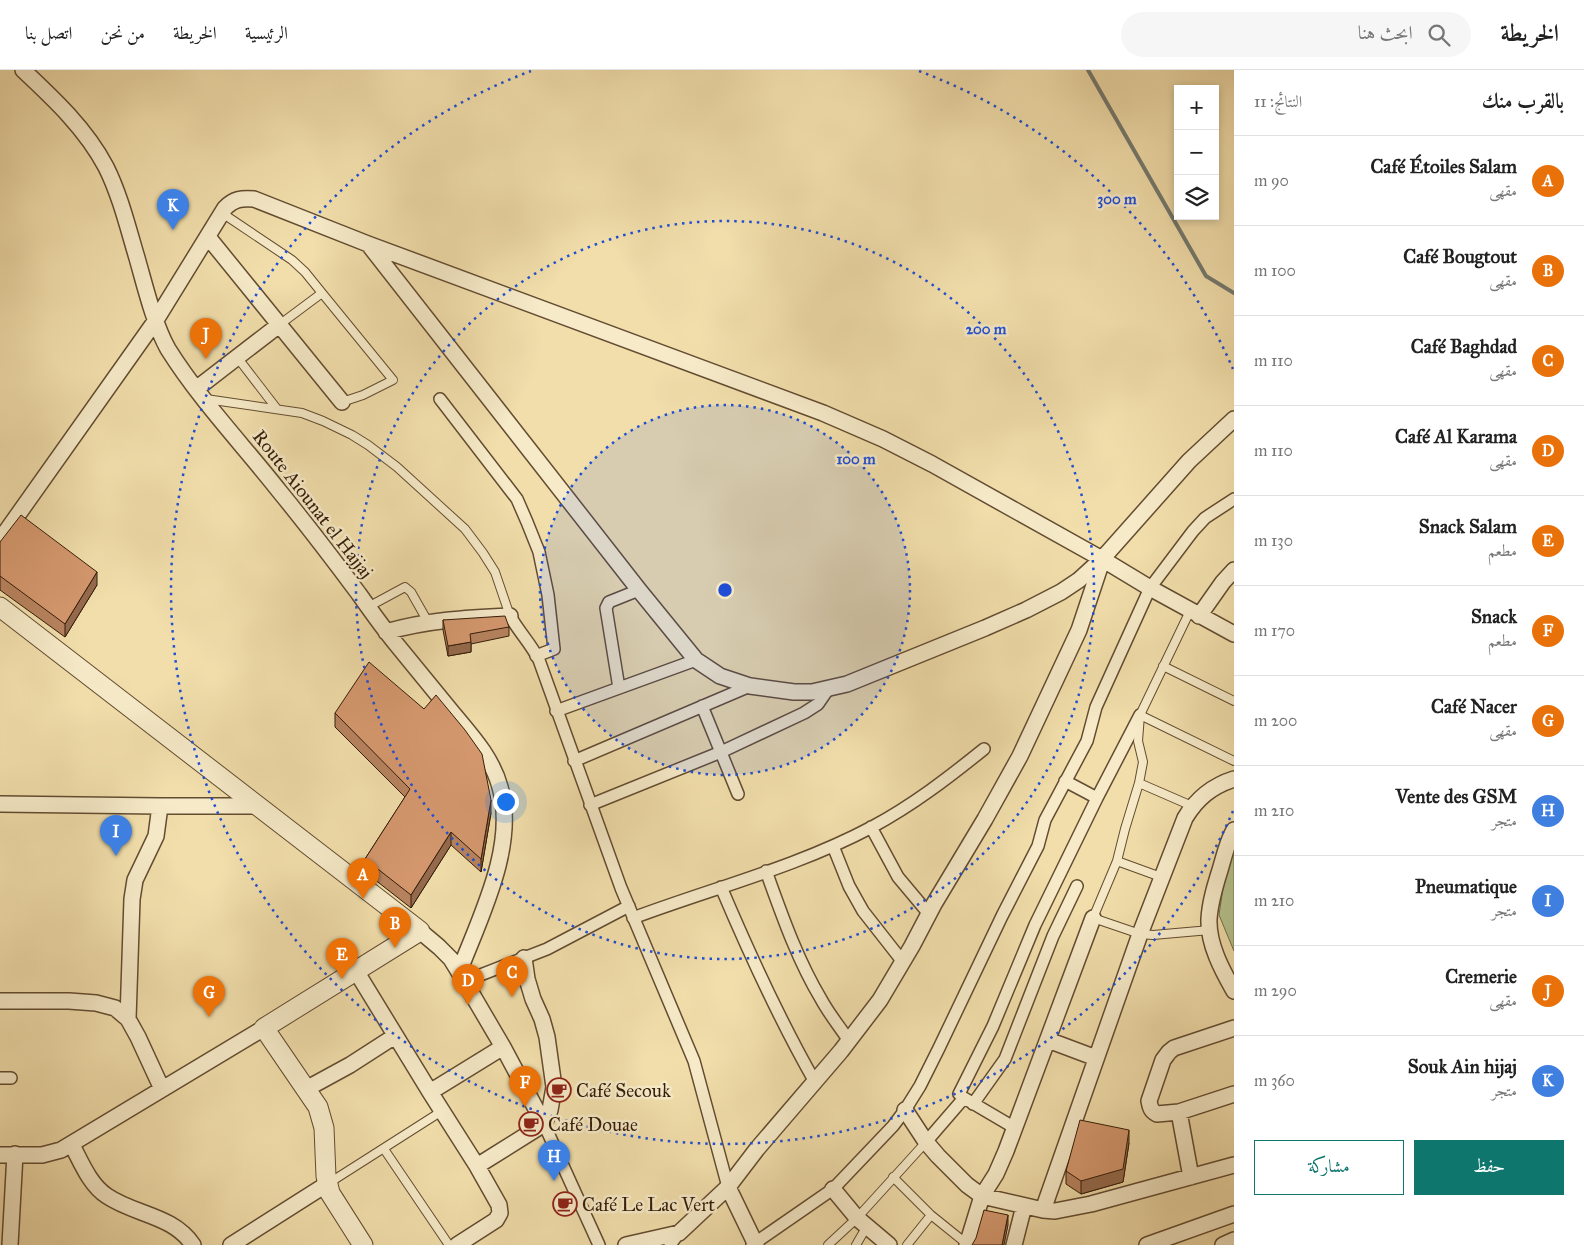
<!DOCTYPE html>
<html lang="ar">
<meta charset="utf-8">
<style>
:root{--surface:#fff;--page:#f6f6f6;--text:#222;--muted:#767676;--line:#e0e0e0;--accent:#0f766e}
body{margin:0;font-family:"IM FELL Great Primer",Amiri,serif;background:var(--page);color:var(--text);direction:rtl}
.controls{position:absolute;right:15px;top:15px;display:grid;overflow:hidden;border-radius:0px;box-shadow:0 2px 8px #0003}
.controls button{width:45px;height:45px;display:grid;place-items:center;padding:0;border:0;border-bottom:1px solid var(--line);background:var(--surface);color:var(--text);font:25px sans-serif}
.you{position:absolute;left:505px;top:731px;width:18px;height:18px;margin:-12px;border:4px solid #fff;border-radius:50%;background:#1a73e8;box-shadow:0 0 0 8px #1a73e833}
.badge{display:grid;place-items:center;width:32px;height:32px;border-radius:50%;background:var(--accent);color:#fff;font-size:16px;font-weight:700}
.pin{position:absolute;translate:-50% -41px;filter:drop-shadow(0 1px 2px #0008)}
.pin::after{content:'';position:absolute;top:26px;width:18px;height:15px;background:inherit;clip-path:polygon(0 0,100% 0,50% 100%)}
.list{margin:0;padding:0;list-style:none}
h2{display:flex;justify-content:space-between;align-items:center;height:65px;margin:0;padding:0 20px;font-size:21px}
h2 small{font-size:16px;font-weight:400;color:var(--muted)}
.list li{display:grid;grid-template-columns:32px 1fr auto;gap:15px;align-items:center;box-sizing:border-box;height:90px;padding:0 20px;border-top:1px solid var(--line)}
.list b{display:block;font-size:19px;white-space:nowrap}
.list p{margin:0;font-size:16px;white-space:nowrap;color:var(--muted)}
.list em{font-size:16px;font-style:normal;color:var(--muted)}
.actions{display:flex;gap:10px;padding:15px 20px}
.actions a{flex:1;padding:11px 0;border:1px solid var(--accent);border-radius:0px;text-align:center;font-size:18px;color:var(--accent)}
.actions .main{background:var(--accent);color:#fff}
.icon{flex:none;width:28px;height:28px;fill:none;stroke:currentColor;stroke-width:2;stroke-linecap:round;stroke-linejoin:round}
.map{position:relative;flex:none;width:1234px;height:1175px;overflow:hidden;direction:ltr}
header{display:flex;align-items:center;gap:30px;box-sizing:border-box;height:70px;padding:0 25px;background:var(--surface);border-bottom:1px solid var(--line)}
header strong{font-size:24px}
nav{display:flex;gap:28px;margin-inline-start:auto;font-size:18px}
.search{width:350px;height:45px;background:var(--page);display:flex;align-items:center;gap:12px;box-sizing:border-box;padding:0 18px;border-radius:28px;color:var(--muted);font-size:19px}
main{display:flex}
aside{flex:1;background:var(--surface)}
.map>svg:first-child{display:block}
</style>
<header>
<strong>الخريطة</strong>
<div class="search"><svg class="icon" aria-label="search" viewBox="0 0 24 24"><circle cx="10" cy="10" r="6"/><path d="M15 15l6 6"/></svg>ابحث هنا</div>
<nav><a>الرئيسية</a><a>الخريطة</a><a>من نحن</a><a>اتصل بنا</a></nav>
</header>
<main>
<aside>
<h2>بالقرب منك<small>النتائج: 11</small></h2>
<ul class="list">
<li><span class="badge" style="background:#e8710a">A</span><div><b>Café Étoiles Salam</b><p>مقهى</p></div><em>90 m</em></li>
<li><span class="badge" style="background:#e8710a">B</span><div><b>Café Bougtout</b><p>مقهى</p></div><em>100 m</em></li>
<li><span class="badge" style="background:#e8710a">C</span><div><b>Café Baghdad</b><p>مقهى</p></div><em>110 m</em></li>
<li><span class="badge" style="background:#e8710a">D</span><div><b>Café Al Karama</b><p>مقهى</p></div><em>110 m</em></li>
<li><span class="badge" style="background:#e8710a">E</span><div><b>Snack Salam</b><p>مطعم</p></div><em>130 m</em></li>
<li><span class="badge" style="background:#e8710a">F</span><div><b>Snack</b><p>مطعم</p></div><em>170 m</em></li>
<li><span class="badge" style="background:#e8710a">G</span><div><b>Café Nacer</b><p>مقهى</p></div><em>200 m</em></li>
<li><span class="badge" style="background:#3f7fe0">H</span><div><b>Vente des GSM</b><p>متجر</p></div><em>210 m</em></li>
<li><span class="badge" style="background:#3f7fe0">I</span><div><b>Pneumatique</b><p>متجر</p></div><em>210 m</em></li>
<li><span class="badge" style="background:#e8710a">J</span><div><b>Cremerie</b><p>مقهى</p></div><em>290 m</em></li>
<li><span class="badge" style="background:#3f7fe0">K</span><div><b>Souk Ain hijaj</b><p>متجر</p></div><em>360 m</em></li>
</ul>
<div class="actions"><a class="main">حفظ</a><a>مشاركة</a></div>
</aside>
<div class="map">
<svg width="1234" height="1175" viewBox="0 0 1234 1175">
<rect width="100%" height="100%" fill="#f1deab"/>
<filter id="stains"><feTurbulence type="fractalNoise" baseFrequency=".004" numOctaves="4"/><feColorMatrix values="0 0 0 0 .2 0 0 0 0 .09 0 0 0 0 .02 0 0 0 .5 -.17"/></filter>
<radialGradient id="worn" r=".72"><stop offset=".6" stop-color="#630" stop-opacity="0"/><stop offset="1" stop-color="#630" stop-opacity=".3"/></radialGradient>
<!-- green -->
<path fill="#b5c28d" stroke="#746f4a" d="M1234 775V881L1219 845 1227 791Z"/>
<g fill="none" stroke-linecap="round" stroke-linejoin="round">
<!-- stream -->
<path stroke="#757a70" stroke-width="4" d="M1088 0 1206 206 1234 223"/>
<!-- service casing -->
<g stroke="#634c31" stroke-width="10">
<path id="service" d="M222 143 292 190 305 202 322 223
M279 255 322 223 393 310 363 325 342 332
M237 287 277 339
M206 329 302 343 323 351 352 365 368 375 397 397 465 459 483 483 495 502 510 546
M368 537 405 517 411 522 428 552
M1190 541 1140 645 1138 671 1143 692 1139 713 1192 736
M1163 596 1234 631
M1140 645 1234 691
M1139 713 1125 759 1117 791 1093 848 1140 864 1153 865 1210 860
M1117 791 1161 807
M384 1079 449 1175
M893 1107 931 1145 967 1174
M329 1113 442 1041
M828 1175 857 1148 926 1072
M856 1175 867 1156
M907 1175 931 1145"/>
</g>
<!-- pedestrian casing -->
<g stroke="#634c31" stroke-width="14">
<path id="pedestrian" d="M440 329 517 429 527 452 539 482 548 525 554 579 536 586
M510 546C519 562 531 574 539 590L621 818 694 991 728 1117
M619 618 606 538 609 532 639 520
M702 636 738 724
M556 641 696 590
M574 691 750 616
M1065 711 1097 728
M590 735 721 682 804 643 818 634 829 618
M871 757 898 807 929 844
M833 776 849 816 863 841 903 892
M766 801C782 845 797 889 821 929 829 944 840 957 849 971
M721 817C749 883 779 949 815 1012
M633 848C713 818 797 797 872 757 913 735 948 708 984 679
M465 911 547 879 629 836
M0 1008H11
M973 1034 1005 989 1053 866 1077 816
M544 1054 599 1175
M1015 1058 964 1028 959 1024 993 956 1035 855 1097 728 1140 645
M926 1072 964 1028
M670 1175 679 1163
M752 1175 833 1119 893 1056 905 1040 920 1016 939 978 1002 846 1038 776 1045 750 1087 671 1096 637 1150 518 1193 461 1205 448 1234 429"/>
</g>
<!-- minor casing -->
<g stroke="#634c31" stroke-width="18">
<path id="minor" d="M23 0C54 29 86 59 106 97 120 125 128 158 137 188 145 216 154 254 168 279 200 330 243 375 280 422 307 455 333 489 359 524 371 541 383 558 397 575 415 597 433 619 451 641 470 664 492 687 500 717 517 776 480 847 459 902
M208 167 342 332
M369 175 639 520 696 590 720 606 750 616 794 622H812L847 614 985 558 1026 540 1061 522 1079 510 1102 489 1189 391 1234 349
M196 319 279 255
M0 470 156 250 225 138C234 129 241 128 254 129L368 174 823 343 883 369 932 394 1102 489 1150 518 1234 564
M1199 546 1223 512 1234 500
M386 562C427 550 467 548 510 546
M0 734 160 736H257
M1234 760C1227 772 1224 787 1220 800 1215 816 1210 832 1209 849 1208 874 1222 900 1234 921
M420 861 439 877 451 889 459 902 503 977 544 1054
M356 901 430 1022 477 1096 499 1135 500 1143 496 1150 457 1175
M0 931H69L96 933 115 938 128 949 138 967 162 1019
M128 949 132 829 135 810 156 766 160 736
M1048 970 1096 988
M306 1019 350 995 395 966
M430 1022 503 977
M905 1040 926 1072 938 1086 967 1115 982 1126 1043 1140 1055 1141 1091 1134 1234 1095
M1179 1042 1157 1044C1151 1041 1150 1037 1149 1031L1163 990 1169 982 1174 978 1234 958
M72 1075C81 1092 90 1115 107 1126 135 1145 173 1145 193 1175
M0 1085H42L61 1080 264 958
M477 1096 544 1054 550 1040 554 1017 547 967 542 949 533 929 527 909 524 888
M1191 1107 1179 1042 1234 1024
M728 1117 756 1175
M833 1119 857 1148 889 1175
M1043 1140 1140 864 1185 748C1197 728 1212 716 1234 709
M10 1175 15 1084
M231 1175 327 1114
M626 1175 679 1163 728 1117 757 1079 841 981 880 930 912 876 934 834 985 749 1020 686 1079 560 1102 491
M967 1175 982 1126 996 1104 1006 1081 1093 848
M1014 1175 1024 1136
M1147 1175 1234 1144
M1223 1175 1234 1170"/>
</g>
<!-- tertiary casing -->
<g stroke="#634c31" stroke-width="21">
<path id="tertiary" d="M0 537 420 861 264 958 318 1037 324 1058 326 1106 330 1123 363 1175"/>
</g>
<!-- service -->
<use href="#service" stroke="#f6eac8" stroke-width="8"/>
<!-- pedestrian -->
<use href="#pedestrian" stroke="#f6eac8" stroke-width="11"/>
<!-- minor -->
<use href="#minor" stroke="#f6eac8" stroke-width="15"/>
<!-- tertiary -->
<use href="#tertiary" stroke="#f6eac8" stroke-width="19"/>
</g>
<!-- wall -->
<path fill="#b7835f" stroke="#341c08" d="M0 472 97 515 65 567 0 520Z
M443 550 509 557V566L471 574V582L448 586 443 560Z
M335 643 491 743 481 802 451 775 411 838 365 802V789L405 727 335 657Z
M1129 1073 1123 1112 1081 1124 1066 1114V1101Z"/>
<!-- shaded-wall -->
<path fill="#956a4d" stroke="#341c08" d="M97 502V515L65 567V554Z
M471 572V582L448 586V576Z
M491 730V743L481 802V789Z
M451 762V775L411 838V825Z
M1129 1060V1073L1123 1112 1081 1124V1111Z
M1008 1145V1155L1004 1175H1002Z"/>
<!-- building -->
<path fill="#d5986e" stroke="#341c08" d="M21 445 97 502 65 554 0 506V472Z
M505 546 509 557 470 564 471 572 448 576 443 550Z
M369 592 424 639 436 625 465 660 482 684 491 730 481 789 451 762 411 825 365 789 410 719 335 643Z
M1080 1050 1129 1060 1123 1099 1081 1111 1066 1101Z
M984 1140 1008 1145 1002 1175H972L976 1168Z"/>
<!-- distance rings -->
<circle cx="725" cy="520" r="185" fill="#1d4ed8" fill-opacity=".12"/>
<g fill="none" stroke="#1d4ed8" stroke-width="2.5" stroke-dasharray="2.5 5">
<circle cx="725" cy="520" r="185"/>
<circle cx="725" cy="520" r="369"/>
<path d="M1233 741A554 554 0 1 1 531 1M919 1A554 554 0 0 1 1233 299"/>
</g>
<!-- icons -->
<defs>
<g id="cafe-ring" transform="scale(1.25)"><circle r="9.5" fill="#f6eac8" stroke="#8f2418" stroke-width="1.5"/><path d="M-5.5-4.5H6V0H3Q3 3.5 0 3.5H-2.5Q-5.5 3.5-5.5 0ZM3-3.2v2h1.7v-2ZM-6 4.5H4V6H-6Z" fill="#8f2418"/></g>
</defs>
<g fill-rule="evenodd">
<use href="#cafe-ring" x="559" y="1020"/>
<use href="#cafe-ring" x="531" y="1054"/>
<use href="#cafe-ring" x="565" y="1134"/>
</g>
<g text-anchor="middle" dominant-baseline="central" stroke-width="5" stroke-linejoin="round" paint-order="stroke">
<!-- street labels -->
<g font-size="19" fill="#341c08" stroke="#f6eac8">
<text transform="translate(313 434) rotate(52)">Route Aiounat el Hajjaj</text>
</g>
<!-- poi labels -->
<g font-size="19" fill="#341c08" stroke="#f6eac8" text-anchor="start">
<text x="576" y="1020">Café Secouk</text>
<text x="548" y="1054">Café Douae</text>
<text x="582" y="1134">Café Le Lac Vert</text>
</g>
</g>
<circle cx="725" cy="520" r="8" fill="#1d4ed8" stroke="#f6eac8" stroke-width="2.5"/>
<g font-size="15" text-anchor="middle" font-weight="bold" fill="#1d4ed8" stroke="#f6eac8" stroke-width="5" stroke-linejoin="round" paint-order="stroke">
<text x="1117" y="134">300 m</text>
<text x="986" y="264">200 m</text>
<text x="856" y="394">100 m</text>
</g>
<rect width="100%" height="100%" filter="url(#stains)"/>
<rect width="100%" height="100%" fill="url(#worn)"/>
</svg>
<div class="controls">
<button>+</button>
<button>−</button>
<button><svg class="icon" aria-label="layers" viewBox="0 0 24 24"><path d="M12 4l9 5-9 5-9-5zM3 14l9 5 9-5"/></svg></button>
</div>
<div class="you"></div>
<div class="pin badge" style="left:363px;top:829px;background:#e8710a">A</div>
<div class="pin badge" style="left:395px;top:878px;background:#e8710a">B</div>
<div class="pin badge" style="left:512px;top:927px;background:#e8710a">C</div>
<div class="pin badge" style="left:468px;top:935px;background:#e8710a">D</div>
<div class="pin badge" style="left:342px;top:909px;background:#e8710a">E</div>
<div class="pin badge" style="left:525px;top:1037px;background:#e8710a">F</div>
<div class="pin badge" style="left:209px;top:947px;background:#e8710a">G</div>
<div class="pin badge" style="left:554px;top:1111px;background:#3f7fe0">H</div>
<div class="pin badge" style="left:116px;top:786px;background:#3f7fe0">I</div>
<div class="pin badge" style="left:206px;top:289px;background:#e8710a">J</div>
<div class="pin badge" style="left:173px;top:160px;background:#3f7fe0">K</div>
</div>
</main>
